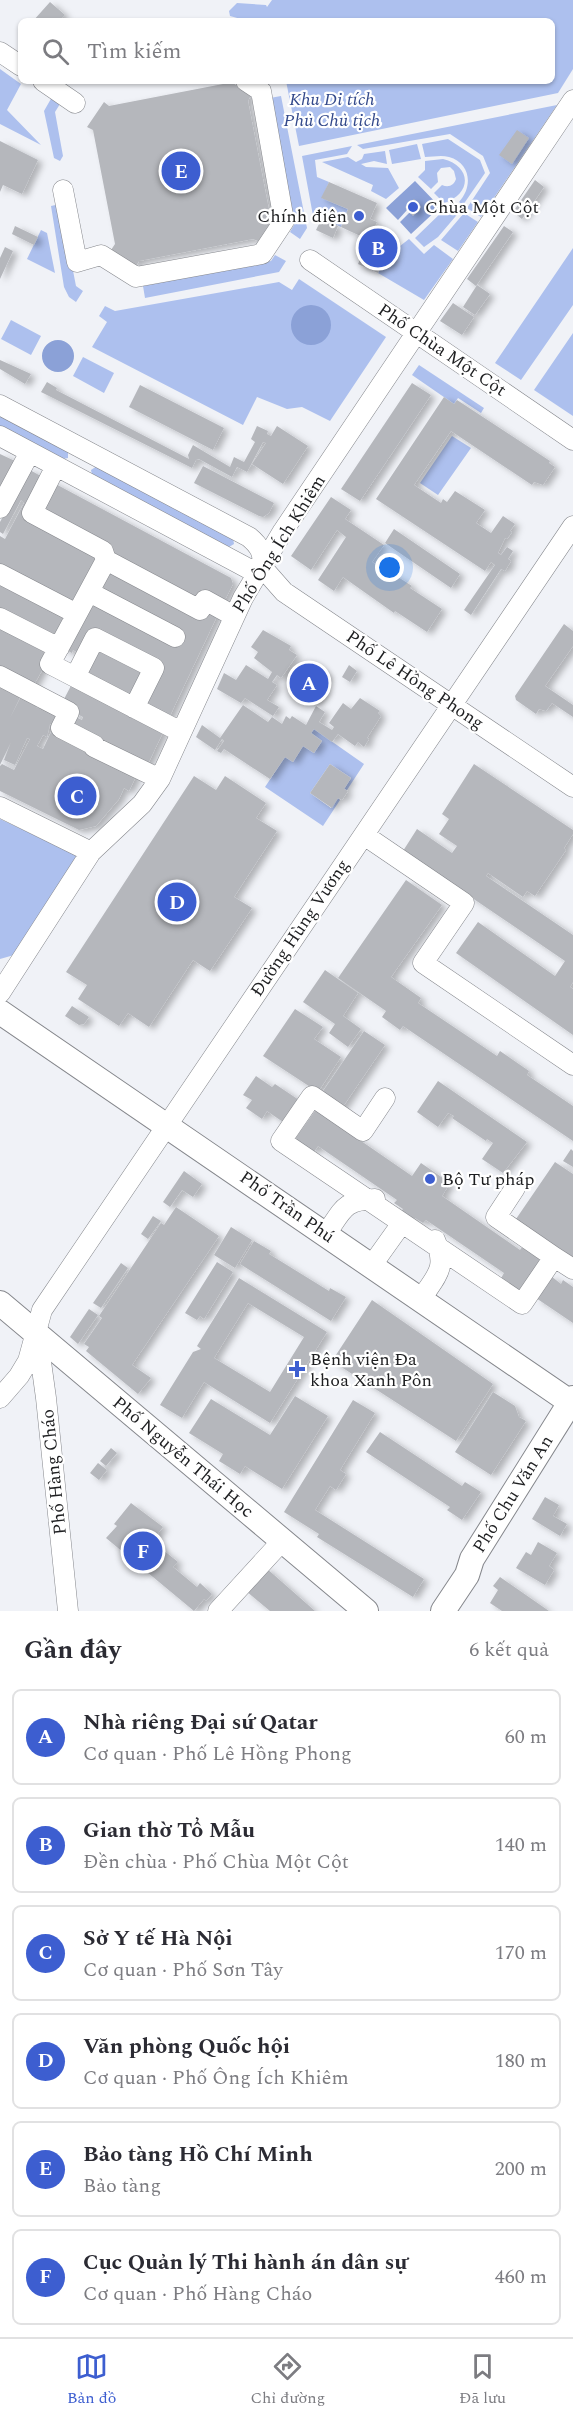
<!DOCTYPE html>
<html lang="vi">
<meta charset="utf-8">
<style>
:root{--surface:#fff;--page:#f7f7f7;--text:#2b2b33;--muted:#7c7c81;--line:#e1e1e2;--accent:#3d5ed0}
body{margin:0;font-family:Spectral,serif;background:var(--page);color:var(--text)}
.you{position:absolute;left:390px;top:568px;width:21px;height:21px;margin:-15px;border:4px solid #fff;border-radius:50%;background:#1a73e8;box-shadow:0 0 0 9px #1a73e833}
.badge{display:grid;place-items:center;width:39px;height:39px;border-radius:50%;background:var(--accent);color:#fff;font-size:20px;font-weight:700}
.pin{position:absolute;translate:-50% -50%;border:3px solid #fff;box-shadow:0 2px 6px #0006}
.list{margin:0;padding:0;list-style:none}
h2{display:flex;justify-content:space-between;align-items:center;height:78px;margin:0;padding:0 24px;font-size:26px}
h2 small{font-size:20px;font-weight:400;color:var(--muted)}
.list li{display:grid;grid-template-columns:39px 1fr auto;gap:18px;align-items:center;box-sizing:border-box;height:96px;margin:0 12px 12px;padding:0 12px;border:2px solid var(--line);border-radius:9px}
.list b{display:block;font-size:22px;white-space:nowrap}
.list p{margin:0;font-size:20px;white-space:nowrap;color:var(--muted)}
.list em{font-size:20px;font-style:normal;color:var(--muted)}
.icon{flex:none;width:33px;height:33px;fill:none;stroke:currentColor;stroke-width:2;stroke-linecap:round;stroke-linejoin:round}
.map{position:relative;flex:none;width:573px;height:1611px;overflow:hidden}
.search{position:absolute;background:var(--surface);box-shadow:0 2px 4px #0004;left:18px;right:18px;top:18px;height:66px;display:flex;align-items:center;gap:15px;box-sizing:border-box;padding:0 21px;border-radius:9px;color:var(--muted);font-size:22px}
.sheet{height:726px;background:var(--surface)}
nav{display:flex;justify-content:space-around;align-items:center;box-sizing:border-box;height:84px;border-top:2px solid var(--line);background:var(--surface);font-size:16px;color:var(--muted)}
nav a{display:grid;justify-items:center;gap:3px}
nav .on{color:var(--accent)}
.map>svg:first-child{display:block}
</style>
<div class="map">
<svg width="573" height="1611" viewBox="0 0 573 1611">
<defs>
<filter id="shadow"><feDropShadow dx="5" dy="3" stdDeviation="3" flood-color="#0004"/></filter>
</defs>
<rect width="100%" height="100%" fill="#f0f2f7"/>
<!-- green -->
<path fill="#adc0ee" d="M272 0H573V69L558 93 299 146 286 81H552V21H248L230 16 229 11 237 3 266 5 267 7Z
M0 69 21 84 7 110 41 145 0 124Z
M281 96 307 228 300 239 290 232 294 225 270 98Z
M52 97 60 104 55 112 63 156 60 161 54 158 44 111Z
M557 105 481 217 467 208 490 173 483 156 450 134 363 149 357 145Z
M448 139 480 160 485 173 463 205 459 202C473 187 471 163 449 157 441 155 433 157 425 157L422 144Z
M417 144 421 159 392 164 389 150Z
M352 146 347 154 315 160 317 177 329 182 322 198 348 209 341 227 322 218 319 223 314 221 302 156Z
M385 151 387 164 374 161 361 164 366 167 388 168 399 188 386 199 371 191 373 185 322 162 348 157 356 162 362 159 364 154Z
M443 159C472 166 472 194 444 203L434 193 442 185C449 188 454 185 456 179L454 171 450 167 441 168 437 173 438 182 431 189 418 177 425 170V161Z
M60 204 76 286 83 291 76 302 69 297 64 287 51 206Z
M456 207 461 210 438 237 424 247 415 238 445 209Z
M464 213 478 222 458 251 441 240Z
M41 230 47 233 55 273 27 259Z
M409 239 424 254 434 245 453 259 424 300 378 273 392 242 400 246Z
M573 248V305L521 380 495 363Z
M275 255 286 261 279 272 145 298 143 286 271 261Z
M299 279 386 337 330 421 302 407 287 409 257 397 243 425 92 347 107 322 99 316 105 306 115 311 279 282 292 290Z
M11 320 41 336 31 355 1 339Z
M573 333V416L534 390Z
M83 357 114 373 104 393 73 376Z
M419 365 484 408 481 413 458 398 454 404 412 375Z
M0 414 68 450V458L63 459 0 426Z
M452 436 471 448 438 495 420 483Z
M97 466 233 538 234 544 229 547 92 475 91 470Z
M314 729 364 764 347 790 344 789 351 778 330 764 310 793 331 808 338 798 340 800 323 826 265 787 285 757 293 762 303 746 314 753 322 741 311 733Z
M0 819 75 854 77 861 14 955 0 959Z"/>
<!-- water -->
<path fill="#8ba1d7" d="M415 181 440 207 411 234 400 222 410 212 407 210 398 220 386 208Z
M291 325a20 20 0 1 1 40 0a20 20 0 1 1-40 0Z
M42 356a16 16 0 1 1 32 0a16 16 0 1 1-32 0Z"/>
<!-- building -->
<path fill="#b5b7bc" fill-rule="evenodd" filter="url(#shadow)" d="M50 2 65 15 59 21H33Z
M225 81H230L251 95 248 101 270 215 274 217 258 241 253 239 139 261 136 266 111 250 115 244 93 130 87 127 104 102 109 106 223 84Z
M517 130 529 138 512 164 499 155Z
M0 141 38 160 22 194 3 185 0 192Z
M535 180 544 187 522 219 513 212Z
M329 182 377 203 370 219 377 222 372 233 392 242 387 253 394 256 389 267 382 264 378 273 358 264 369 240 341 227 348 209 321 198Z
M414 199 421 207 413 216 405 207Z
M322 218 338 226 333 238 316 230Z
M15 226 38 237 34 245 12 234Z
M504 226 513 232 476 286 467 279Z
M5 247 13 251 0 279V258Z
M477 285 490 294 475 315 463 307Z
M453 303 474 317 462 335 440 321Z
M0 360 31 374 25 384 0 369Z
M47 382 57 388 56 390 189 459 188 455 193 445 230 467 234 457 244 462 255 442 251 439 257 426 268 431 267 434 271 436 277 426 308 446 283 484 252 464 266 443 263 442 247 472 237 467 232 477 199 459 196 460 192 468 41 392Z
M412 383 431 395 360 501 341 489Z
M140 385 224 428 213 450 129 407Z
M444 397 454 404 457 400 550 461 549 463 555 467 543 485 534 482 532 485 451 431 414 485 441 503 443 499 447 502 455 491 485 510 476 523 491 533 503 516 515 524 510 531 512 532 507 539 505 538 498 553 501 555 507 547 513 551 508 559 511 561 505 571 501 569 471 615 464 610 495 565 491 562 485 571 376 499Z
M0 454 17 462 0 494Z
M203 466 274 503 269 513 263 517 259 516 194 483Z
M28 469 48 480 34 507 102 552 77 610 0 572V536L5 539 24 503 21 500 3 534 0 532V522Z
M50 481 231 578 233 584 222 606 198 608 34 512Z
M331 497 351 510 345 519 384 545 372 562 375 564 376 563 412 586 410 588 442 609 427 632 395 611 394 613 343 577 334 591 318 580 346 537 337 530 311 570 291 556Z
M394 529 460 574 451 588 385 543Z
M107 562 219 612 167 722 136 708 154 671 95 637 84 656 73 650 72 653 62 648Z
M0 576 71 613 57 645 0 616Z
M0 620 54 649 31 690 0 673Z
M564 624 573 631V646L545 686 573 705V717L552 703 546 711 539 709 536 714 516 700 515 696Z
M263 630 291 646 289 650 297 655 281 678 277 675 272 682 277 685 267 700 279 707 273 716 245 698 241 703 217 689 224 673 236 680 246 665 268 679 272 672 254 658 258 652 251 647Z
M95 641 152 669 133 705 77 676Z
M308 662 328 675 321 687 325 689 315 703 299 693 298 695 289 689 298 671 301 673Z
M349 665 357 671 350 682 342 677Z
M0 679 23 691 10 718 24 691 40 700 36 707 38 708 42 700 67 713 59 728 50 724 47 737 43 735 37 746 43 749 53 728 138 772 129 791 124 788 119 799 96 826 79 830 0 791V766L2 764 14 770 30 739 27 738 15 765 4 760 11 742 0 765ZM61 788 84 799 78 812 55 800Z
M74 680 165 728 146 768 63 727 69 714 82 720 83 717 75 713 63 701Z
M360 698 380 711 378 713 381 716 367 738 369 739 364 747 358 742 355 746 338 734 332 742 314 729 311 733 322 741 314 753 303 746 293 762 285 757 270 779 224 749 221 753 217 751 224 741 222 739 215 750 196 737 202 725 220 738 243 705 268 722 272 717 282 724 286 716 290 719 292 716 306 725 316 706 325 712 319 722 332 730 334 727 329 723 343 703 351 709Z
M330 764 351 778 344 789 348 791 342 800 338 798 332 808 310 793Z
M474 764 573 830V834L564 848 566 850 535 896 527 891 523 897 488 873 486 876 573 935V982L570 987 573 989V1035L456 953 478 922 555 976 565 961 403 851 417 829 452 853 457 846 439 834 449 819 442 814Z
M194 776 216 790 225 776 266 803 256 818 277 831 234 897 252 908 210 971 193 960 149 1027 128 1013 119 1026 78 999 87 985 66 972Z
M406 880 442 905 391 977 421 998 418 1003 497 1056 500 1051 529 1071 527 1075 573 1106V1141L403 1026 400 1030 382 1017 386 1011 338 978Z
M325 970 358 993 343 1016 361 1029 348 1047 329 1033 335 1024 303 1002Z
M72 1006 89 1017 84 1024 79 1025 65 1016Z
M295 1009 323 1027 314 1039 341 1057 318 1092 263 1056Z
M364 1031 385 1045 340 1111 319 1097Z
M256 1076 272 1087 275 1084 299 1100 283 1122 267 1111 262 1119 246 1108 252 1100 243 1095Z
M438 1081 527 1142 503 1173 482 1159 493 1143 487 1139 486 1141 452 1118 454 1116 448 1113 438 1127 417 1112Z
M319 1105 335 1123 412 1176 421 1163 450 1183 442 1196 520 1250 523 1246 542 1259 519 1293 500 1280 504 1273 426 1220 423 1223 415 1218 413 1221 400 1213 403 1209 394 1203 397 1200 318 1146 314 1152 295 1139Z
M571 1149 573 1151V1167L563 1161Z
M555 1162 573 1174V1258L516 1219Z
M184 1171 202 1184 193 1197 182 1190 170 1207 163 1202Z
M176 1207 219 1236 132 1365 151 1378 138 1394 86 1351 89 1347 84 1344 102 1318 99 1316 161 1223 164 1225Z
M153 1216 161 1221 148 1239 141 1234Z
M231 1227 252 1240 235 1268 214 1255Z
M254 1241 271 1251 269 1254 329 1291 330 1288 346 1297 331 1321 240 1264Z
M217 1262 233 1272 204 1319 200 1316 197 1320 185 1313Z
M121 1263 128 1268 101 1308 93 1303Z
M551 1276 561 1284 563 1280 573 1287V1323L536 1298Z
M239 1278 327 1332 270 1423 204 1382 182 1418 160 1405 193 1352 201 1349 197 1346ZM248 1303 304 1337 270 1392 214 1358Z
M372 1300 493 1384 456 1441 332 1361Z
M89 1309 98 1315 78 1344 70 1337Z
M493 1392 515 1406 519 1417 526 1421 491 1475 455 1452Z
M295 1396 328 1416 282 1489 245 1466 240 1474 219 1461 223 1454 189 1433 211 1399 270 1435Z
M353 1400 375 1413 340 1470 346 1474 336 1490 330 1486 315 1510 424 1579 413 1597 317 1537 319 1534 284 1512Z
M380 1432 462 1486 465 1482 481 1492 462 1520 447 1510 450 1507 366 1452Z
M111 1448 117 1453 106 1466 100 1461Z
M98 1463 107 1470 99 1480 90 1473Z
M545 1497 559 1505 553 1516 567 1524 560 1536 532 1519Z
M131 1503 163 1527 152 1541 178 1562 173 1567 197 1587 200 1583 212 1594 206 1601 204 1599 194 1611 106 1538 117 1526 114 1524Z
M538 1542 557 1553 549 1566 554 1570 545 1585 516 1568 526 1552 531 1555Z
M265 1567 315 1611H270L246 1591Z
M500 1577 549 1611H502L490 1603 498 1590 493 1586Z"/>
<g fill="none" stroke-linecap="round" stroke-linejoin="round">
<!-- minor casing -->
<g stroke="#85878c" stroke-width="21">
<path id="minor" d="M0 52 21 66
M43 81 75 103
M63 190 77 262 101 255 136 277 262 254 284 221 261 91 246 81
M310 260 573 440
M0 405 249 537C260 546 264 554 262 567
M0 436 236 562 249 569 262 567
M56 466 32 513 103 551 106 560
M0 508 30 452
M106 560 50 664 181 732
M106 560 200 610 205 600 234 616
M262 567 284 592 573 787
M0 574 77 614
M89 592 175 637
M0 618 59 648
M0 676 69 712 61 728 94 745V747L160 779
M75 677 95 638 154 668 134 708
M0 807 91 852
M364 835 464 903 423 963 573 1065
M0 993 91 852 142 804 160 779 243 598 283 531 573 100
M385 1098 363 1131 312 1096 281 1141 522 1304 554 1257 496 1217 515 1188
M326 1234C343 1210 343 1200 375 1199
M554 1257 573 1269
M372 1265 402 1223
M421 1299C436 1276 448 1268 435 1240
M38 1340 46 1398 68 1611
M0 1398 19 1376 28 1361 42 1310 573 526
M218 1611 283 1540"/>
</g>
<!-- major casing -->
<g stroke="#85878c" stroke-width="26">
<path id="major" d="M0 1012 573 1404
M0 1303 366 1611
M443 1611 467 1575 472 1559 573 1398"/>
</g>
<!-- minor -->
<use href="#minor" stroke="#fff" stroke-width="20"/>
<!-- major -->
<use href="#major" stroke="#fff" stroke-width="24"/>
</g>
<!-- markers -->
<g fill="#3d5ed0" stroke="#fff" stroke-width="2">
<circle cx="413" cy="207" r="6"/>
<circle cx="359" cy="216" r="6"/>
<circle cx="430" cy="1179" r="6"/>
<path d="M294 1360h6v6h6v6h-6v6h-6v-6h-6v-6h6z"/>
</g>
<g text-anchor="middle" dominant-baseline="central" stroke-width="4.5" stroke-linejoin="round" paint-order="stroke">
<!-- park labels -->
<g font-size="18" font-style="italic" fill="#33498b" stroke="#fff">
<text x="332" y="99">Khu Di tích<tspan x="332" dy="21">Phủ Chủ tịch</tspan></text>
</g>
<!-- poi labels -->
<g font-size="18" fill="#1e1f21" stroke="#fff" text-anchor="start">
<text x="425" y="207">Chùa Một Cột</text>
<text x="347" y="216" text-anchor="end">Chính điện</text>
<text x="442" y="1179">Bộ Tư pháp</text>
<text x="310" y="1359">Bệnh viện Đa<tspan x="310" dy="21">khoa Xanh Pôn</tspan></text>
</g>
<!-- street labels -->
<g font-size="18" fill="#1e1f21" stroke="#fff">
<text transform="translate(442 350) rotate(34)">Phố Chùa Một Cột</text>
<text transform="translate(279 544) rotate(-58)">Phố Ông Ích Khiêm</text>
<text transform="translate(415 680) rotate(34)">Phố Lê Hồng Phong</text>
<text transform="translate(300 928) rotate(-56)">Đường Hùng Vương</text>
<text transform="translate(287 1207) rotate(35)">Phố Trần Phú</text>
<text transform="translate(183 1457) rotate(40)">Phố Nguyễn Thái Học</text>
<text transform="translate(54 1472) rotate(-96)">Phố Hàng Cháo</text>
<text transform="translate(513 1494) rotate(-58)">Phố Chu Văn An</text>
</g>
</g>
</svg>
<div class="you"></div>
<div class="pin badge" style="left:309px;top:683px">A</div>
<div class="pin badge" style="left:378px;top:248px">B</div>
<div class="pin badge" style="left:77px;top:796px">C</div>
<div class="pin badge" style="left:177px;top:902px">D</div>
<div class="pin badge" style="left:181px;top:171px">E</div>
<div class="pin badge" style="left:143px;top:1551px">F</div>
<div class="search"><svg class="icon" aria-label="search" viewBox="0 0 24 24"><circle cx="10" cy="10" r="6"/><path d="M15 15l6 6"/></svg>Tìm kiếm</div>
</div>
<section class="sheet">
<h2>Gần đây<small>6 kết quả</small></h2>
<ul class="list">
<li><span class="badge">A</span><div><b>Nhà riêng Đại sứ Qatar</b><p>Cơ quan · Phố Lê Hồng Phong</p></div><em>60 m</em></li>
<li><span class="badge">B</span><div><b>Gian thờ Tổ Mẫu</b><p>Đền chùa · Phố Chùa Một Cột</p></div><em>140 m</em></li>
<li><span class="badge">C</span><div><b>Sở Y tế Hà Nội</b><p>Cơ quan · Phố Sơn Tây</p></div><em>170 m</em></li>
<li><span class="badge">D</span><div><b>Văn phòng Quốc hội</b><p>Cơ quan · Phố Ông Ích Khiêm</p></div><em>180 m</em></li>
<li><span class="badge">E</span><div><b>Bảo tàng Hồ Chí Minh</b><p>Bảo tàng</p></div><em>200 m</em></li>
<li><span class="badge">F</span><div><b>Cục Quản lý Thi hành án dân sự</b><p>Cơ quan · Phố Hàng Cháo</p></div><em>460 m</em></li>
</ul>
</section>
<nav>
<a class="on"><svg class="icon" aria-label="map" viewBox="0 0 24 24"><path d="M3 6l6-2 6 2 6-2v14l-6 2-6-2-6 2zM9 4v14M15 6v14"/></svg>Bản đồ</a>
<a><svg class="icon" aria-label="directions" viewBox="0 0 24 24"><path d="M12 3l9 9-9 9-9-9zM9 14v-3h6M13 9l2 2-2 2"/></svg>Chỉ đường</a>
<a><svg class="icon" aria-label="saved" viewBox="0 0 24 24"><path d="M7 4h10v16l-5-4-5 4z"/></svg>Đã lưu</a>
</nav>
